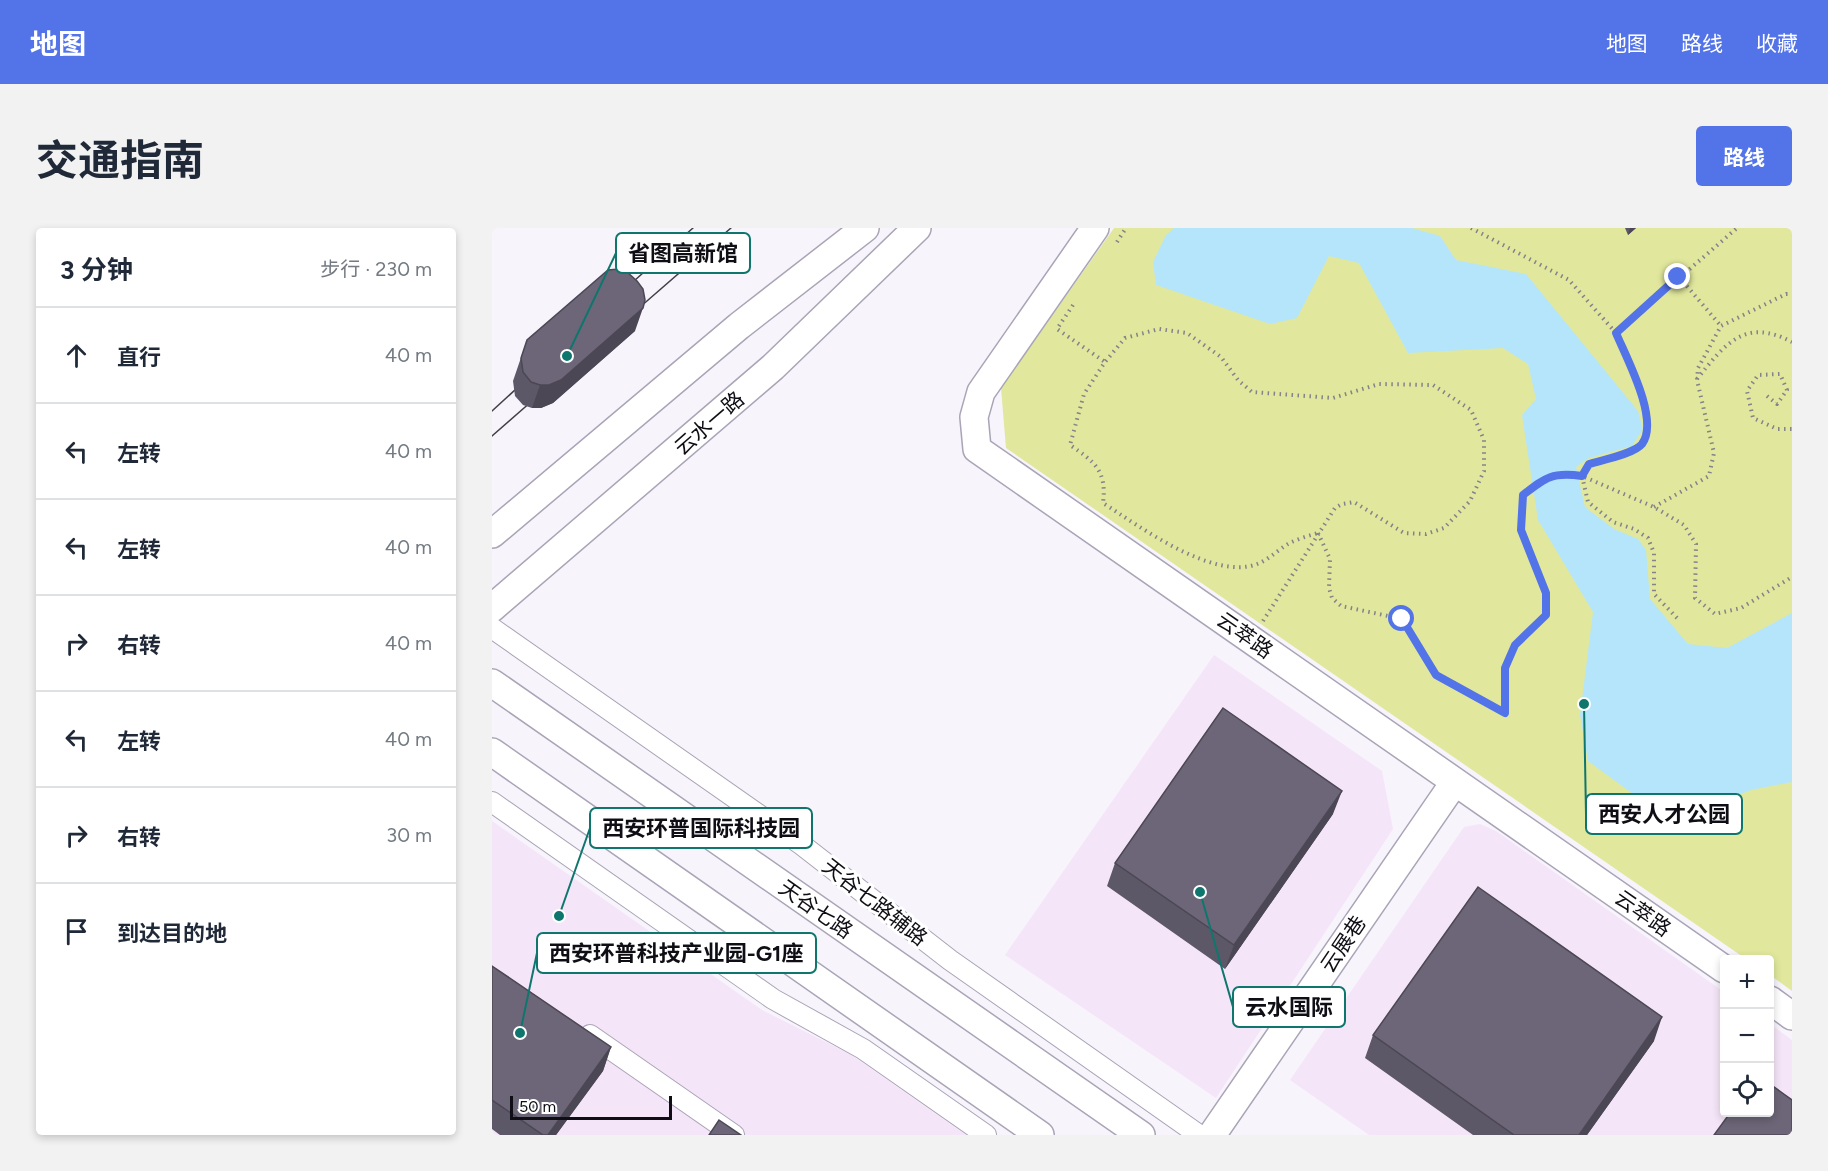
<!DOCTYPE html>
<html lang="zh">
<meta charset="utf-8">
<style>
:root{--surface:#fff;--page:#f2f2f3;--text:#1f2937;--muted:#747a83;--line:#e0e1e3;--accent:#5373e8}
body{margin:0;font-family:Figtree,"Noto Sans SC",sans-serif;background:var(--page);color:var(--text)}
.controls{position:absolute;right:18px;bottom:18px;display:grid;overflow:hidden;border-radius:6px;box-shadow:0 3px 9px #0003}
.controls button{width:54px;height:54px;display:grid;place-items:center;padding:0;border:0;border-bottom:2px solid var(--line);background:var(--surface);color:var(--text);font:30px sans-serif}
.scale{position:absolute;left:18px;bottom:15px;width:162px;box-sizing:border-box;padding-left:6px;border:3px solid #100e15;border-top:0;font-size:16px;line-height:21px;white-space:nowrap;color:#100e15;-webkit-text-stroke:4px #fff;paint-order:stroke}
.stop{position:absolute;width:18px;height:18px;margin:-14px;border:4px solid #5373e8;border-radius:50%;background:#fff}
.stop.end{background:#5373e8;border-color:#fff;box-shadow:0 2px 6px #0008}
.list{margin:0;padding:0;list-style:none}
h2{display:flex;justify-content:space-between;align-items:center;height:78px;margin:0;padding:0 24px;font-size:26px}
h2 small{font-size:20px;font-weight:400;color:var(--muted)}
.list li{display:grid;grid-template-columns:39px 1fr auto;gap:18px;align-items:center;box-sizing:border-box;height:96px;padding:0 24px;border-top:2px solid var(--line)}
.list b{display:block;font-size:22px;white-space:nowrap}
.list em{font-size:20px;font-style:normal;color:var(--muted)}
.icon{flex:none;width:33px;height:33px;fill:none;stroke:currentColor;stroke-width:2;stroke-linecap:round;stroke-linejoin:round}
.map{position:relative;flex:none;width:1300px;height:907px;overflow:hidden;border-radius:6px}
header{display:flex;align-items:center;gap:36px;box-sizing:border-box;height:84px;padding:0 30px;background:var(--accent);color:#fff}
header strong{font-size:28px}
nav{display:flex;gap:33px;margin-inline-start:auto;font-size:21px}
.intro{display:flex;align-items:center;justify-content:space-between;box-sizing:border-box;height:144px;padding:0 36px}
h1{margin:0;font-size:42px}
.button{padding:15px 27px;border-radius:6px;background:var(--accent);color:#fff;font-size:21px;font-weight:700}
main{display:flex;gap:36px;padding:0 36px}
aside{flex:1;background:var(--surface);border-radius:6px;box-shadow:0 3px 9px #0003}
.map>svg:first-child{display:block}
</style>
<header>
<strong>地图</strong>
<nav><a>地图</a><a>路线</a><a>收藏</a></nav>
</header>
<div class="intro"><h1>交通指南</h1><a class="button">路线</a></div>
<main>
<aside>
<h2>3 分钟<small>步行 · 230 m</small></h2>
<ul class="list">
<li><svg class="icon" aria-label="ahead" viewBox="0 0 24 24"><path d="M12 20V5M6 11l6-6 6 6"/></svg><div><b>直行</b></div><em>40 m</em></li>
<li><svg class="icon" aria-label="left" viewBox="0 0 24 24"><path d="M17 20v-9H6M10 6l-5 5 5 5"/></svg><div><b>左转</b></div><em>40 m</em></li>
<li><svg class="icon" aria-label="left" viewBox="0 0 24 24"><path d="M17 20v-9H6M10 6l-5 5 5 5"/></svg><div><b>左转</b></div><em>40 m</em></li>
<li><svg class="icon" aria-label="right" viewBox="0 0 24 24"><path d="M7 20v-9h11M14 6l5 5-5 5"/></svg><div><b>右转</b></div><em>40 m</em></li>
<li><svg class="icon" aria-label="left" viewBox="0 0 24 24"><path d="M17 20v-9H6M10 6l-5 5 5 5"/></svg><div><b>左转</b></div><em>40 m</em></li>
<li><svg class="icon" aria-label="right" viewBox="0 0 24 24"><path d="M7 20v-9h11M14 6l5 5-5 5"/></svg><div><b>右转</b></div><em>30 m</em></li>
<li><svg class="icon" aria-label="arrive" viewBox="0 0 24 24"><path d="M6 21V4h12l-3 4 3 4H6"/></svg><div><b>到达目的地</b></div></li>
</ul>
</aside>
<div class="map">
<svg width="1300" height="907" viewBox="0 0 1300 907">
<rect width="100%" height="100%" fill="#f7f4fc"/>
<!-- commercial -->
<path fill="#f5e5f8" d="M722 427 890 543 901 601 724 870 513 727Z
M0 593 270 782 358 826 474 907H0Z
M988 596 1004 603 1232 764V884H1278V796L1300 812V907H877L798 852 972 599Z"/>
<!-- green -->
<path fill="#e1e89d" d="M622 0H1300V763L1278 747V732L1254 731 514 220 509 160Z"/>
<!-- water -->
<path fill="#b4e5fb" d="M682 0H920L948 8 964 32 1034 46 1146 183 1151 201 1140 218 1097 230 1084 239 1093 279 1122 301 1146 311 1154 322 1158 371 1196 416 1235 420 1300 385V554L1259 562 1201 585 1152 574 1096 533 1088 487 1101 384 1046 292 1030 187 1044 171 1036 136 1011 120 916 125 867 35 837 28 805 90 778 96 664 57 661 34 674 7Z"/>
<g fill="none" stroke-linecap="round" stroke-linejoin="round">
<!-- street casing -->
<g stroke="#aaa4b7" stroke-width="22">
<path id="street" d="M0 400 310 617 458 732 707 907
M0 574 281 771 371 821 494 907
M98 807 242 907"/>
</g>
<!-- secondary casing -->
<g stroke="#aaa4b7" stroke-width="30">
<path id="secondary" d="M603 0 489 164 482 189 485 221 1232 741
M0 306 247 98 373 0
M0 380 281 139 425 0
M0 455 649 907
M0 524 548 907
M1278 772 1300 788
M720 907 962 555"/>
</g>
<!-- path -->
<path stroke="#85828a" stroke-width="4" stroke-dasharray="1.5 4.5" stroke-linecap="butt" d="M979 0 1077 52 1124 105
M625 14 634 0
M1187 49 1229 98
M581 77 565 101 613 134
M1205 151C1233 116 1253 89 1300 114
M1275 168 1285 176 1295 162 1288 146 1266 147 1255 163 1261 190 1285 201H1300
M1162 279 1217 248 1222 225 1205 152 1206 140 1229 98 1294 66H1300
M826 305 838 331 837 360 840 370 849 378 910 391 944 447 1013 485V440L1023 417 1054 387 1055 365 1029 302 1031 267 1054 249 1075 246 1090 248 1162 279 1192 297 1204 316 1203 370 1223 386 1249 380 1300 349
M1185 390 1162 366V325L1156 310 1142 301 1121 294 1096 274 1090 248 1097 236C1110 232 1142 226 1150 216 1168 192 1134 129 1124 105L1245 0
M771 393 843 280 850 276 862 274 912 305 934 306 952 300 978 273 992 243V212L979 182 941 157 887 156 841 170 760 164 746 152 729 129 695 105 667 101 633 110 613 134 592 166 578 217C603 234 615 243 611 275 647 298 721 353 765 336 776 332 786 322 796 316 805 311 816 308 826 305"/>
<!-- street -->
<use href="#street" stroke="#fff" stroke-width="20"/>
<!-- secondary -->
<use href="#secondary" stroke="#fff" stroke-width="27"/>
<!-- tram -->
<path stroke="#424047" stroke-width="1.5" d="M132 62 201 0
M140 86 239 0
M0 183 35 151
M0 208 48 166"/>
</g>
<!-- wall -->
<path fill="#5d5867" d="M1133 0H1144L1136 7Z
M143 103 61 175 49 180H40L31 177 23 168 21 153 35 112Z
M841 586 733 741 615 658 623 635Z
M0 738 119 819 111 843 64 907H8L0 901Z
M881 807 1162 813 1095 907H981L873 830Z"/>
<!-- shaded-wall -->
<path fill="#4c4754" d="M1138 0H1144L1136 7Z
M151 80 143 103 61 175 49 180H40L48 157Z
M850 563 841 586 733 741 742 717Z
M1170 789 1162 813 1095 907H1087Z
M119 819 111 843 64 907H56Z"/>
<!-- building -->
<path fill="#6c6678" stroke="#4c4754" stroke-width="1.5" d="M127 41 136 45 145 53 151 61 153 72 151 80 69 152 57 157H48L39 154 31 144 29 130 35 112 116 42Z
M731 480 850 563 742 717 623 635Z
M986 659 1170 789 1087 907H1022L881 807Z
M0 738 119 819 56 907H51L0 872Z
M1278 856 1300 872V907H1222L1238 885H1278Z
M227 892 249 907H217Z"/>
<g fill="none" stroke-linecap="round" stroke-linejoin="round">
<!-- route -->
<path stroke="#5373e8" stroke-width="8" d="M910 391 944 447 1013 485V440L1023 417 1054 387V365L1029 302 1031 267C1054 249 1060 244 1090 248L1097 236C1110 232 1142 226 1150 216 1168 192 1134 129 1124 105L1186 49"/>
</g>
<g text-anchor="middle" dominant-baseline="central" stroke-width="6" stroke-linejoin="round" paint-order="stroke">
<!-- street labels -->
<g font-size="21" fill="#100e15" stroke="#fff">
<text transform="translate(217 195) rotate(-41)">云水一路</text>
<text transform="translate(753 407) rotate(35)">云萃路</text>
<text transform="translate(383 674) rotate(38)">天谷七路辅路</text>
<text transform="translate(324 681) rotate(35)">天谷七路</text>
<text transform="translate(1151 685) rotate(35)">云萃路</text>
<text transform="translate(851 716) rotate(-56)">云展巷</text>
</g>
</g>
<!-- callouts -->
<path fill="none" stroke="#0f766e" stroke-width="2" d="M75 128L124 25M1092 476L1094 586M67 688L98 600M28 805L45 725M708 664L741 779"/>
<g fill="#0f766e" stroke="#fff" stroke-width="2">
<circle cx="75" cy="128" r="6"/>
<circle cx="1092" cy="476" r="6"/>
<circle cx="67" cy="688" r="6"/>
<circle cx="28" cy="805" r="6"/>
<circle cx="708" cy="664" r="6"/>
</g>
<g fill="#fff" stroke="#0f766e" stroke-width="2">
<rect x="124" y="5" width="134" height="40" rx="6"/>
<rect x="1094" y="566" width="156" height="40" rx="6"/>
<rect x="98" y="580" width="222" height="40" rx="6"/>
<rect x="45" y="705" width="279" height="40" rx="6"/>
<rect x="741" y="759" width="112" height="40" rx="6"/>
</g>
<g font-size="22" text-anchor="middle" font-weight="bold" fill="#100e15">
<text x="191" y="33">省图高新馆</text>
<text x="1172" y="594">西安人才公园</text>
<text x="209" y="608">西安环普国际科技园</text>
<text x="184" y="733">西安环普科技产业园-G1座</text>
<text x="797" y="787">云水国际</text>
</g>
</svg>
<div class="controls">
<button>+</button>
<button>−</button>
<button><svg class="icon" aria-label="locate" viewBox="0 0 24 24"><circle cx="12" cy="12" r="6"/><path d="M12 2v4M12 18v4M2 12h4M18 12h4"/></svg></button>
</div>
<div class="scale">50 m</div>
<div class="stop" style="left:910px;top:391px"></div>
<div class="stop end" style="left:1186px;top:49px"></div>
</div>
</main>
